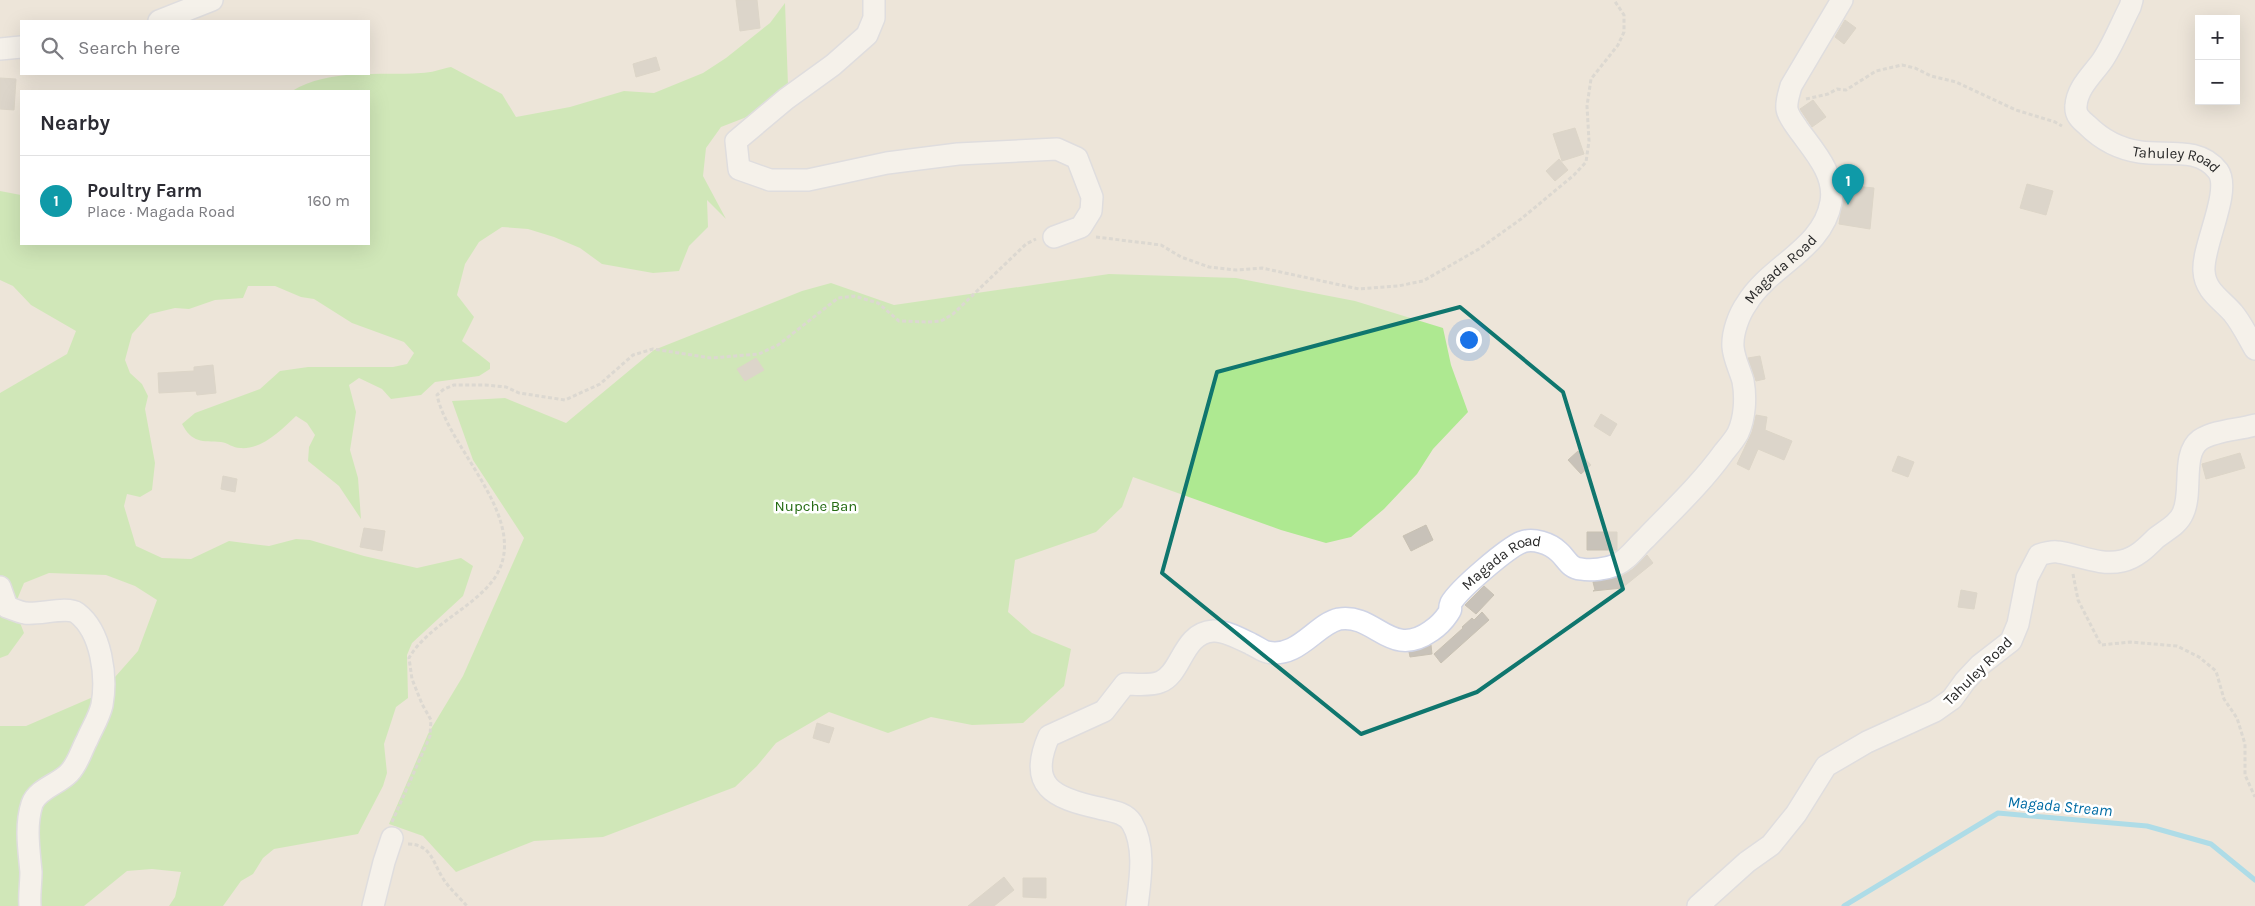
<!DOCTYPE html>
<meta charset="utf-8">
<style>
:root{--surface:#fff;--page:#f2f2f3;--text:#2b2b33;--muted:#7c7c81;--line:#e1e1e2;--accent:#2563eb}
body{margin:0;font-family:Karla,sans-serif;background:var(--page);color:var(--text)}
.controls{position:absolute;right:15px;top:15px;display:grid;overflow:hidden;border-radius:0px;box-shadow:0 5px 20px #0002}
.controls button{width:45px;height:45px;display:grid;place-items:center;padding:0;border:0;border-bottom:1px solid var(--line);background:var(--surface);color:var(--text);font:25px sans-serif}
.you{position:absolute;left:1468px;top:339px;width:18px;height:18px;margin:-12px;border:4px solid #fff;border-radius:50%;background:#1a73e8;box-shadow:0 0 0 8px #1a73e833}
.badge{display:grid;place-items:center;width:32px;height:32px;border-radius:50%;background:var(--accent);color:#fff;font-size:16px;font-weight:700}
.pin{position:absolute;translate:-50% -41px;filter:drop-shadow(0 1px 2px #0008)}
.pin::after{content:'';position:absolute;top:26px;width:18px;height:15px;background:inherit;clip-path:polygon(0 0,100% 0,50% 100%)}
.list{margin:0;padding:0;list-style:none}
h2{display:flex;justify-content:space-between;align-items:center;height:65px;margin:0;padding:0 20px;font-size:21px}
h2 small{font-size:16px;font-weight:400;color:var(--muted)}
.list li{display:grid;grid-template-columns:32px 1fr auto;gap:15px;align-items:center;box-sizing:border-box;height:90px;padding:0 20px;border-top:1px solid var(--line)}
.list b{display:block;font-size:19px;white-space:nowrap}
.list p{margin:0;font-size:16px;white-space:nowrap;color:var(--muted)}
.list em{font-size:16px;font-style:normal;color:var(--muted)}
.icon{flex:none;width:28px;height:28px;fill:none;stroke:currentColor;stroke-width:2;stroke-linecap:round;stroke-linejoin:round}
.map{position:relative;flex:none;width:2255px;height:906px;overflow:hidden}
.search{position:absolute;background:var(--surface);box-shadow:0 5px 20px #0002;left:20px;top:20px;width:350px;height:55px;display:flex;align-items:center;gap:12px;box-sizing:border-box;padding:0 18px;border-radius:0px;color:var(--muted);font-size:19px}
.panel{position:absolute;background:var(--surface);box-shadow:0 5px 20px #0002;left:20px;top:90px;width:350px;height:155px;border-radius:0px}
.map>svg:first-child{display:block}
</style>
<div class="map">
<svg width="2255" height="906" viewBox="0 0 2255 906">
<rect width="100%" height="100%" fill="#ede5d9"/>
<!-- green -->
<path fill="#aee991" d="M785 3 788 85 770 108 721 127 706 148 703 176 726 219 707 200 708 227 689 246 679 271 653 273 602 264 580 248 554 237 528 229 502 227 479 242 465 264 457 295 474 317 462 341 490 363V369L479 376 435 382 421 395 391 399 382 389 359 378 349 385 356 412 350 450 358 478 361 519 339 486 308 461 309 447 315 435 307 423 296 416C281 430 262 450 240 448 233 448 228 443 221 442 202 441 192 443 182 424L195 413 260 389 280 371 308 367H393L407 364 414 353 404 342 352 323 314 299 301 297 275 286H248L243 298 215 300 189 309 175 308 150 314 132 334 125 360 130 373 142 384 148 396 145 409 155 463 152 490 140 497 127 494 124 506 136 546 162 558 191 559 229 541 269 546 296 539 310 540 364 556 417 568 461 558 473 566 463 596 412 643 407 655 408 698 396 707 384 744 387 773 383 786 358 834 274 849 263 858 253 874 241 881 223 906H169L175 897 181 872 152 869 127 871 84 906H0V726H26L100 694 138 651 157 600 135 586 106 575 49 573 24 583 14 607 24 633 8 655 0 658V393L67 354 76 331 31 305 13 286 0 280V191L21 195V244H369V91H292C330 68 378 76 421 73 431 73 441 69 451 67L502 94 516 117 570 107 624 91 654 93 703 73 726 58 770 23Z
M1109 274 1236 278 1355 301 1443 328 1451 365 1468 412 1433 449 1417 474 1384 509 1351 537 1326 543 1281 530 1133 477 1122 507 1096 532 1015 560 1008 612 1032 633 1071 649 1064 686 1023 723 972 725 931 717 888 733 829 712 776 743 757 766 735 787 603 837 534 841 456 872 423 836 389 824 428 734 463 676 524 538 473 460 452 401 505 398 566 423 654 350 802 291 831 283 894 305Z"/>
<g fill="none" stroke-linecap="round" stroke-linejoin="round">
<!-- stream -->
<path stroke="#62d0f9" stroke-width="5" d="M1844 906 1998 813 2147 826 2211 844 2255 880"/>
</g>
<!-- building -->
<path fill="#c8c2b9" stroke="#c8c1b3" d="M736 0H757L760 28 740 31Z
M1845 20 1856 28 1844 44 1835 37Z
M656 57 660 70 636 77 633 64Z
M0 78 16 79 14 110 0 109Z
M1813 100 1826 117 1812 127 1800 109Z
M1575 128 1584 154 1562 161 1553 134Z
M1559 159 1568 170 1555 181 1546 171Z
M2027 184 2053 191 2046 215 2020 208Z
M1845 185 1874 188 1870 229 1839 224Z
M1760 356 1765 379 1756 381 1748 358Z
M756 358 764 370 745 381 737 369Z
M213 365 216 393 197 395 196 391 159 393 158 373 194 371V367Z
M1601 414 1617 424 1610 436 1594 426Z
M1756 415 1767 417 1765 430 1792 441 1784 460 1758 449 1749 470 1737 464 1752 432Z
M1578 451 1591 465 1581 474 1568 460Z
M2240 453 2245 468 2206 479 2202 464Z
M1898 456 1914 462 1908 477 1892 471Z
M223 476 237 479 235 492 221 489Z
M1426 525 1433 540 1411 551 1403 536Z
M364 528 385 531 382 551 360 547Z
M1587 532H1617V550H1587Z
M1647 555 1653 563 1622 588 1593 591 1595 590 1593 582 1622 576 1633 569Z
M1484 586 1494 595 1476 614 1465 605Z
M1961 590 1977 593 1974 609 1958 607Z
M1482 612 1489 620 1441 663 1434 654 1463 628 1462 627 1472 618 1474 620Z
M1431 645 1432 654 1410 657 1409 652Z
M817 723 834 728 829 743 813 738Z
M1004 877 1014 890 994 906H968Z
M1023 878H1046V898L1023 897Z"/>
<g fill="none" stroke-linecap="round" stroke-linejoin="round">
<!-- minor casing -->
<g stroke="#cfd3e4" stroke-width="24">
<g id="minor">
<path d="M874 0V18L867 35 833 65 786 99 736 141 739 169 770 180H808L887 163 958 154 1057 149 1077 158 1092 197 1091 211 1081 227 1054 237"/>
<path id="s1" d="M2132 0 2130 7C2121 24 2113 45 2102 61 2092 75 2077 88 2076 106 2075 115 2081 120 2087 125 2101 139 2119 149 2140 152 2166 156 2199 146 2218 171 2232 191 2202 246 2204 271 2205 291 2221 299 2233 313 2242 324 2248 337 2255 349"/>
<path d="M159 21 212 0"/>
<path d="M0 49 21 47"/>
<path d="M0 587 7 607C13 609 19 612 25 613 39 615 67 606 77 613 102 632 107 677 102 705 99 718 92 728 87 740 81 751 78 764 69 773 59 784 37 789 32 804 25 826 29 850 31 872 31 883 29 895 30 906"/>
<path d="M373 906 384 862 392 838"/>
<path id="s2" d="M1137 906C1140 881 1146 847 1132 823 1125 812 1111 811 1099 808 1053 798 1027 786 1049 736L1104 711 1125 684C1135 684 1151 686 1160 682 1182 674 1182 633 1213 631 1224 630 1241 639 1251 644 1256 646 1262 651 1267 652 1298 659 1316 624 1339 619 1376 613 1390 660 1431 631 1437 627 1444 620 1448 614 1454 605 1447 613 1451 603 1459 589 1507 548 1522 542 1533 538 1550 543 1559 552 1567 559 1569 568 1581 569 1591 571 1606 569 1616 565 1628 560 1636 547 1646 538 1673 510 1701 484 1724 452 1729 446 1735 439 1738 433 1745 418 1746 397 1743 381 1740 370 1734 359 1733 347 1732 333 1739 314 1747 303 1770 265 1823 249 1831 202 1836 174 1813 150 1798 129 1794 123 1788 116 1787 109 1786 101 1789 94 1791 86L1842 0"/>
<path d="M1698 906 1747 862 1771 845 1796 814 1826 766 1867 742 1935 711 1952 699 1965 681 1980 665 2011 641 2018 624 2027 578 2039 555C2045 553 2052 551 2058 552 2079 555 2100 566 2122 561 2136 558 2146 548 2156 538 2166 530 2178 525 2183 513 2193 492 2181 454 2200 440 2215 430 2238 430 2255 425"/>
</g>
</g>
<!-- path -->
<path stroke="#c7c7c7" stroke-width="3" stroke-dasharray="4 2.5" stroke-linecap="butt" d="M1806 99 1828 94 1837 89 1846 90 1876 71 1902 65 1915 68 1931 76 1956 82 2016 110 2055 122 2062 126
M1096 237 1161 245 1181 257 1209 267 1236 270 1262 268 1359 289 1398 286 1423 281 1479 249 1521 219 1574 175 1586 162 1589 141 1587 106 1591 79 1618 45 1624 32V15L1614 0
M2073 574 2078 600 2101 645 2130 642 2177 646 2199 657 2216 671 2224 699 2237 718 2245 744V775L2255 797
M392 822 430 736 431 720 422 704 412 679 409 658C426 628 467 611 490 584 539 526 449 452 437 395L444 389 454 385H485L506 387 519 393 565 400 600 384 633 355 653 349 711 358 759 354 778 345 838 298 854 296 878 303 899 321 928 322 941 321 953 314 1026 244 1036 239
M408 844C432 844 433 864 444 880 450 889 460 898 467 906"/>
<!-- minor -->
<use href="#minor" stroke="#fff" stroke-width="21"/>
</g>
<!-- marked area -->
<path d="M0 0H2255V906H0ZM1460 307 1563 392 1623 589 1477 692 1361 734 1162 573 1217 372Z" fill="#ede5d9" fill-opacity=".55" fill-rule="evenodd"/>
<path fill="none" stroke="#0f766e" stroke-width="4" stroke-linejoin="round" d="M1460 307 1563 392 1623 589 1477 692 1361 734 1162 573 1217 372Z"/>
<g text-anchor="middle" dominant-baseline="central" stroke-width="5" stroke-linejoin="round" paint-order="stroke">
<!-- street labels -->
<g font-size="15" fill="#292929" stroke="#fff">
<text stroke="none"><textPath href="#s1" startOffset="242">Tahuley Road</textPath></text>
<text stroke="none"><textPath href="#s2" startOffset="1275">Magada Road</textPath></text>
<text stroke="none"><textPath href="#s2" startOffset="780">Magada Road</textPath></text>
<text transform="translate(1978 671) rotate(-45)">Tahuley Road</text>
</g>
<!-- park labels -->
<g font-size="15" fill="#256c13" stroke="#fff">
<text x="816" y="506">Nupche Ban</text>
</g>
<!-- water labels -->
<g font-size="16" font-style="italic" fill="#016ca5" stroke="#fff">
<text transform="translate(2060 806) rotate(5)">Magada Stream</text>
</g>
</g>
</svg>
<div class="controls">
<button>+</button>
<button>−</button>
</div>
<div class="you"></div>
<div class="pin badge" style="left:1848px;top:205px;background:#0f9aa8">1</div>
<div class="search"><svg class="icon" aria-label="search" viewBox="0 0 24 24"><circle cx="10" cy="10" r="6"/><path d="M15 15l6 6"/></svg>Search here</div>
<section class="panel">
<h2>Nearby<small></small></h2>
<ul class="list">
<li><span class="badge" style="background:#0f9aa8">1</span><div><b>Poultry Farm</b><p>Place · Magada Road</p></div><em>160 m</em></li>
</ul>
</section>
</div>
